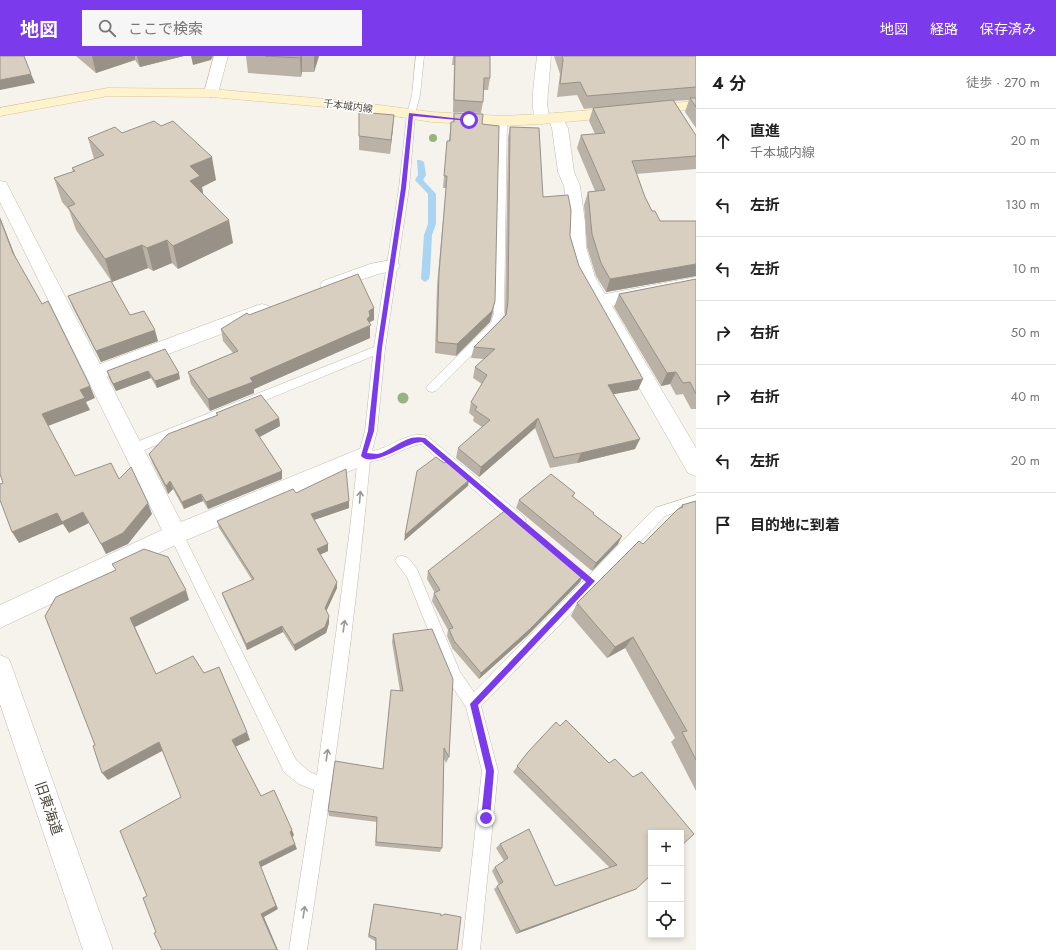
<!DOCTYPE html>
<html lang="ja">
<meta charset="utf-8">
<style>
:root{--surface:#fff;--page:#f6f6f6;--text:#222;--muted:#767676;--line:#e0e0e0;--accent:#7c3aed}
body{margin:0;font-family:Jost,"Noto Sans JP",sans-serif;background:var(--page);color:var(--text)}
.controls{position:absolute;right:12px;bottom:12px;display:grid;overflow:hidden;border-radius:0px;box-shadow:0 2px 6px #0003}
.controls button{width:36px;height:36px;display:grid;place-items:center;padding:0;border:0;border-bottom:1px solid var(--line);background:var(--surface);color:var(--text);font:20px sans-serif}
.stop{position:absolute;width:12px;height:12px;margin:-9px;border:3px solid #7c3aed;border-radius:50%;background:#fff}
.stop.end{background:#7c3aed;border-color:#fff;box-shadow:0 1px 4px #0008}
.list{margin:0;padding:0;list-style:none}
h2{display:flex;justify-content:space-between;align-items:center;height:52px;margin:0;padding:0 16px;font-size:17px}
h2 small{font-size:13px;font-weight:400;color:var(--muted)}
.list li{display:grid;grid-template-columns:26px 1fr auto;gap:12px;align-items:center;box-sizing:border-box;height:64px;padding:0 16px;border-top:1px solid var(--line)}
.list b{display:block;font-size:15px;white-space:nowrap}
.list p{margin:0;font-size:13px;white-space:nowrap;color:var(--muted)}
.list em{font-size:13px;font-style:normal;color:var(--muted)}
.icon{flex:none;width:22px;height:22px;fill:none;stroke:currentColor;stroke-width:2;stroke-linecap:round;stroke-linejoin:round}
.map{position:relative;flex:none;width:696px;height:894px;overflow:hidden}
header{display:flex;align-items:center;gap:24px;box-sizing:border-box;height:56px;padding:0 20px;background:var(--accent);color:#fff}
header strong{font-size:19px}
nav{display:flex;gap:22px;margin-inline-start:auto;font-size:14px}
.search{width:280px;height:36px;background:var(--page);display:flex;align-items:center;gap:10px;box-sizing:border-box;padding:0 14px;border-radius:0px;color:var(--muted);font-size:15px}
main{display:flex}
aside{flex:1;background:var(--surface)}
.map>svg:first-child{display:block}
</style>
<header>
<strong>地図</strong>
<div class="search"><svg class="icon" aria-label="search" viewBox="0 0 24 24"><circle cx="10" cy="10" r="6"/><path d="M15 15l6 6"/></svg>ここで検索</div>
<nav><a>地図</a><a>経路</a><a>保存済み</a></nav>
</header>
<main>
<div class="map">
<svg width="696" height="894" viewBox="0 0 696 894">
<rect width="100%" height="100%" fill="#f6f3ec"/>
<g fill="none" stroke-linecap="round" stroke-linejoin="round">
<!-- stream -->
<path fill="#a9d4f2" fill-rule="evenodd" d="M417 104H420L424 106 426 119 423 124 436 138V168L432 179 430 217 429 223 425 226 421 223 424 179 428 168V138L415 124 418 119Z"/>
<!-- service casing -->
<g stroke="#c2bbae" stroke-width="1">
<path id="service" d="M416 0H424L420 39 415 58 409 132 385 293 377 375 372 395C389 393 409 374 427 380L524 461 526 465 524 469 519 471 514 469 421 388C403 391 388 405 370 405 355 569 332 732 307 894H289L314 734 299 728 284 716 169 478 171 474 176 472 181 474 296 704 310 716 317 719 350 473 358 400 365 375 373 300 137 397 133 398 129 397 127 393 129 389 374 291 399 132 407 58 412 39Z
M503 62 507 65 504 257 502 269 436 335 432 336 428 335 426 332 428 329 491 267 494 257 499 65Z
M696 439V449L665 460 481 650 498 715 480 894H462L482 715 466 651 449 626 407 521 395 505 397 501C407 497 411 506 417 513L460 616 474 636 655 452Z"/>
</g>
<!-- minor casing -->
<g stroke="#c2bbae" stroke-width="1">
<path id="minor" d="M214 0H228L218 37 216 40 211 41 206 40 204 37Z
M537 0H551L547 48 549 61 551 59 556 57 561 59 568 72 574 116 580 130 585 166 586 191 595 221 605 238 696 221V233L612 250 696 392V420L688 417 590 246 591 245 577 221 568 191 569 166 564 130 558 116 552 72 549 64 547 66 542 68 537 66C528 53 536 16 537 0Z
M0 125 6 126 8 130 100 308 255 250 262 248 269 250 271 255 269 260 107 321 181 466 364 391 371 394 375 400 371 406 184 485 0 572V549L162 474 0 146Z
M391 204 397 206 400 210 397 214 378 218 329 235 323 233 320 229 323 225 370 208Z"/>
</g>
<!-- tertiary casing -->
<g stroke="#c2bbae" stroke-width="1">
<path id="tertiary" d="M0 599 9 603 12 611 113 894H83L0 648Z"/>
</g>
<!-- secondary casing -->
<g stroke="#d6c79b" stroke-width="1">
<path id="secondary" d="M108 32 211 33 349 45 432 56 503 60 556 57 696 45V53L556 67 503 70 432 66 349 53 211 41 108 40 0 60V52Z"/>
</g>
<!-- service -->
<use href="#service" fill="#fff" fill-rule="evenodd"/>
<!-- minor -->
<use href="#minor" fill="#fff" fill-rule="evenodd"/>
<!-- tertiary -->
<use href="#tertiary" fill="#fff" fill-rule="evenodd"/>
<!-- secondary -->
<use href="#secondary" fill="#fff3cd" fill-rule="evenodd"/>
</g>
<!-- trees -->
<g fill="#97b381">
<circle cx="433" cy="82" r="4"/>
<circle cx="403" cy="342" r="5.5"/>
</g>
<!-- wall -->
<path fill="#bab2a6" d="M76 0H184L140 11 135 4 96 17Z
M246 0H319L314 16H302L301 21 248 17Z
M453 0H490V22L488 34H483V46L481 57 453 56 454 9H452Z
M554 0H696V72L685 56 689 44 674 45 695 78 696 79V113L636 118 645 141 652 155 660 165H696V220L606 236 596 220 587 191 584 149 588 136 595 135 577 92 581 79 595 78 589 65 593 52 584 53 577 39 557 41 560 18Z
M359 56 393 72 390 98 359 94Z
M454 57 482 68 493 257 490 266 456 300 435 297 437 229 446 132H443L447 85H449L451 66H453Z
M510 71 543 141 570 180 579 210 638 334 613 338 635 393 577 407 550 412 535 372 479 421 456 402 458 392 482 371 473 365 474 361 469 357 471 346 482 328 473 322 475 311 484 303 471 302 474 291 505 259V257L508 82Z
M122 77 216 124 202 131 203 138 233 187 178 213 172 207 153 215 148 212 112 226 76 174 69 154 62 146 54 122 73 116 72 112 94 103 88 82Z
M696 223V353H691L683 338 676 339 670 328 661 330 614 251 619 238Z
M68 240 130 259 158 285 101 306 73 252Z
M249 259 374 264 370 266V282L254 333V337L210 355 191 328 188 316 233 297 223 285 221 273Z
M165 293 180 323 157 332 151 322 116 335 109 322 107 315Z
M216 357 279 362 280 370 259 381 282 415V423L208 453 203 445 184 453 173 433 168 438 152 406 149 398 217 360Z
M296 437 349 445V452L314 464 328 495 320 499 337 532 326 555 329 567 326 577 295 595 283 576 247 594 224 543 222 537 252 524 219 472 217 465Z
M575 437 573 441 593 458 618 488 592 515 516 452 519 444Z
M696 445V735L671 686 675 682 625 592 607 602 571 560 577 547 643 488 682 449Z
M428 515 584 518 580 526 527 580 479 623 453 593V594L447 580 448 574 432 545 434 537H435L427 523Z
M393 578 449 701 446 707 444 703 442 792 440 796 375 790 377 766 329 760 328 755 383 713 400 635 392 586Z
M528 696 636 833 516 878 494 833 499 829 492 815 495 811 504 805 496 792 500 788 555 830 610 812 513 716Z
M374 848 441 860 457 894H375V885L368 881Z"/>
<!-- shaded-wall -->
<path fill="#979187" d="M92 0H135V4L96 17Z
M137 0H184L140 11Z
M191 0H213L211 4 193 9Z
M301 0H302V16L301 21 300 2Z
M314 0H319L314 16Z
M31 18 35 27 0 34V24Z
M394 59 393 72 390 98 391 84Z
M212 101 216 124 202 131 204 143 190 125V110Z
M0 161 19 210 13 197 0 163Z
M229 164 233 187 178 213 173 190Z
M167 184 172 207 153 215 147 192Z
M142 189 148 212 112 226 105 203Z
M696 208V220L606 236 610 223Z
M495 245 490 266 456 300 457 288Z
M374 252V264L370 266V282L254 333V337L210 355 208 343 367 263 369 255Z
M155 274 158 285 101 306 96 295Z
M148 315 151 322 116 335 113 328Z
M676 316 670 328 661 330 667 317Z
M179 317 180 323 157 332 155 325Z
M643 323 638 334 603 340 608 329Z
M90 330 95 342 86 346 90 354 48 370 42 358 80 334Z
M279 362 280 370 256 383 255 374Z
M538 362 535 372 479 421 481 411Z
M640 383 635 393 577 407 581 397Z
M282 415V423L208 453 206 446Z
M469 424 468 430 404 485 405 479Z
M170 425 173 433 168 438 166 430Z
M201 438 203 445 184 453 182 446Z
M349 445V452L311 465V458Z
M148 447 152 458 128 488 106 498 101 488Z
M83 456 89 467 69 477 63 468 19 487 12 476 57 457Z
M622 480 618 488 592 515 596 507Z
M328 488V495L317 500V493Z
M584 518 580 526 527 580 479 623 481 617Z
M337 526V532L325 558V552Z
M186 534 189 544 135 571 160 627 156 618 130 562Z
M329 560V567L326 577 295 595 294 589Z
M282 570 283 576 247 594 246 588Z
M633 581 625 592 607 602 615 591Z
M247 676 250 684 235 691 232 684Z
M159 686 164 694 108 724 102 717Z
M292 774 294 779 292 782 290 776Z
M295 788 297 793 261 811 278 853 264 861 278 894H277L261 858 259 806Z
M636 833 629 836 516 878 520 875Z"/>
<!-- building -->
<path fill="#d8cfc1" stroke="#979187" d="M0 0H24L31 18 0 24Z
M265 0H301L300 2Z
M455 0H490V22H484L483 46 454 44Z
M562 0H696V31L587 40 580 26 560 28 563 4Z
M690 42H696V51Z
M673 44 695 78 696 79V100L632 105 645 141 652 155H655L660 165H696V208L610 223 601 207 592 178 588 136 605 134 581 79 605 77 593 52Z
M359 56 394 59 391 84 359 80Z
M454 57 483 58 482 68 499 70 495 245 492 255 457 288 437 286 439 217 447 120H444L447 85H450L451 66H454Z
M154 65 161 70 173 65 212 101 190 110 200 120 190 125 229 164 173 190 167 184 147 192 142 189 105 203 68 151 75 148 54 122 75 115 72 112 104 99 88 82 115 71 122 77Z
M510 71 539 72 543 141 568 139 571 154 570 180 579 210 643 323 608 329 640 383 581 397 554 402 538 362 481 411 458 392 490 364 475 354 477 351 471 346 487 319 475 311 495 293 474 291 506 259 508 246Z
M0 163 13 197 42 248 48 245 90 330 80 334 85 342 42 358 75 420 111 407 119 423 131 411 148 447 123 477 101 488 83 456 62 466 57 457 12 476 0 444V428L3 427 0 418Z
M358 218 374 252 369 255 370 260 367 263 371 269 250 322 253 326 208 343 188 316 238 295 221 273 247 257 249 259Z
M696 223V338L690 326 683 327 676 316 667 317 619 238Z
M111 225 130 259 144 255 155 274 96 295 68 240Z
M165 293 179 317 155 325 148 315 113 328 107 315Z
M261 339 279 362 255 374 282 415 206 446 201 438 182 446 170 425 166 430 149 398 168 378 218 359 216 357Z
M436 401 444 407 447 405 469 424 405 479 417 415Z
M346 413 349 445 311 458 328 488 317 493 337 526 325 552 329 560 325 571 294 589 282 570 246 588 222 537 254 523 217 465 293 433 296 437Z
M551 418 575 437 572 440 594 457 593 458 622 480 596 507 519 444Z
M696 445V704L682 676 687 675 633 581 615 591 577 547 639 485 643 488 678 453 683 451 682 449Z
M507 453 584 518 530 573 481 617 455 586V587L449 573 453 572 434 537 440 534 428 515Z
M144 493 168 501 186 534 130 562 156 618 193 600 204 617 219 611 247 676 232 684 261 740 274 734 292 774 290 776 295 788 259 806 276 850 261 858 277 894H162L154 877 156 876 143 842 147 840 120 775 181 741 159 686 102 717 93 690 95 689 45 560 56 541 116 514 112 508Z
M432 573 453 623 449 701 444 692 442 792 376 786 377 761 328 755 335 705 383 713 391 634 403 635 393 578Z
M566 664 609 707 615 703 633 721 642 716 694 778 681 790V777H651V819L636 833 520 875 497 830 503 826 495 811 508 802 500 788 529 773 555 830 617 809 517 710 528 696 556 666 560 670Z
M374 848 441 858V860L445 858 461 861 457 894H376V882L369 879Z"/>
<!-- one-way arrows -->
<defs><path id="oneway-shaft" d="M-6 0H5M1.5-3L5.5 0L1.5 3" fill="none" stroke-width="1.6" stroke-linecap="round" stroke-linejoin="round"/></defs>
<g stroke="#9c9892">
<use href="#oneway-shaft" transform="translate(360 441) rotate(-85)"/>
<use href="#oneway-shaft" transform="translate(344 570) rotate(-82)"/>
<use href="#oneway-shaft" transform="translate(327 699) rotate(-82)"/>
<use href="#oneway-shaft" transform="translate(304 856) rotate(-81)"/>
</g>
<!-- route -->
<path fill="#7c3aed" d="M409 57 471 64 469 65 413 60 406 132 382 292 374 375 367 397C370 397 374 398 377 398 393 395 405 377 425 382L595 525 478 649 494 715 490 762 486 766 481 762 486 715 470 648 586 526 422 386C405 386 373 413 361 400L368 375 377 292 401 132Z"/>
<g text-anchor="middle" dominant-baseline="central" stroke-width="3" stroke-linejoin="round" paint-order="stroke">
<!-- far-street labels -->
<g font-size="10" fill="#4b4439" stroke="#fff">
<text transform="translate(348 50) rotate(7)">千本城内線</text>
</g>
<!-- near-street labels -->
<g font-size="14" fill="#4b4439" stroke="#fff">
<text transform="translate(49 752) rotate(71)">旧東海道</text>
</g>
</g>
</svg>
<div class="controls">
<button>+</button>
<button>−</button>
<button><svg class="icon" aria-label="locate" viewBox="0 0 24 24"><circle cx="12" cy="12" r="6"/><path d="M12 2v4M12 18v4M2 12h4M18 12h4"/></svg></button>
</div>
<div class="stop" style="left:469px;top:64px"></div>
<div class="stop end" style="left:486px;top:762px"></div>
</div>
<aside>
<h2>4 分<small>徒歩 · 270 m</small></h2>
<ul class="list">
<li><svg class="icon" aria-label="ahead" viewBox="0 0 24 24"><path d="M12 20V5M6 11l6-6 6 6"/></svg><div><b>直進</b><p>千本城内線</p></div><em>20 m</em></li>
<li><svg class="icon" aria-label="left" viewBox="0 0 24 24"><path d="M17 20v-9H6M10 6l-5 5 5 5"/></svg><div><b>左折</b></div><em>130 m</em></li>
<li><svg class="icon" aria-label="left" viewBox="0 0 24 24"><path d="M17 20v-9H6M10 6l-5 5 5 5"/></svg><div><b>左折</b></div><em>10 m</em></li>
<li><svg class="icon" aria-label="right" viewBox="0 0 24 24"><path d="M7 20v-9h11M14 6l5 5-5 5"/></svg><div><b>右折</b></div><em>50 m</em></li>
<li><svg class="icon" aria-label="right" viewBox="0 0 24 24"><path d="M7 20v-9h11M14 6l5 5-5 5"/></svg><div><b>右折</b></div><em>40 m</em></li>
<li><svg class="icon" aria-label="left" viewBox="0 0 24 24"><path d="M17 20v-9H6M10 6l-5 5 5 5"/></svg><div><b>左折</b></div><em>20 m</em></li>
<li><svg class="icon" aria-label="arrive" viewBox="0 0 24 24"><path d="M6 21V4h12l-3 4 3 4H6"/></svg><div><b>目的地に到着</b></div></li>
</ul>
</aside>
</main>
